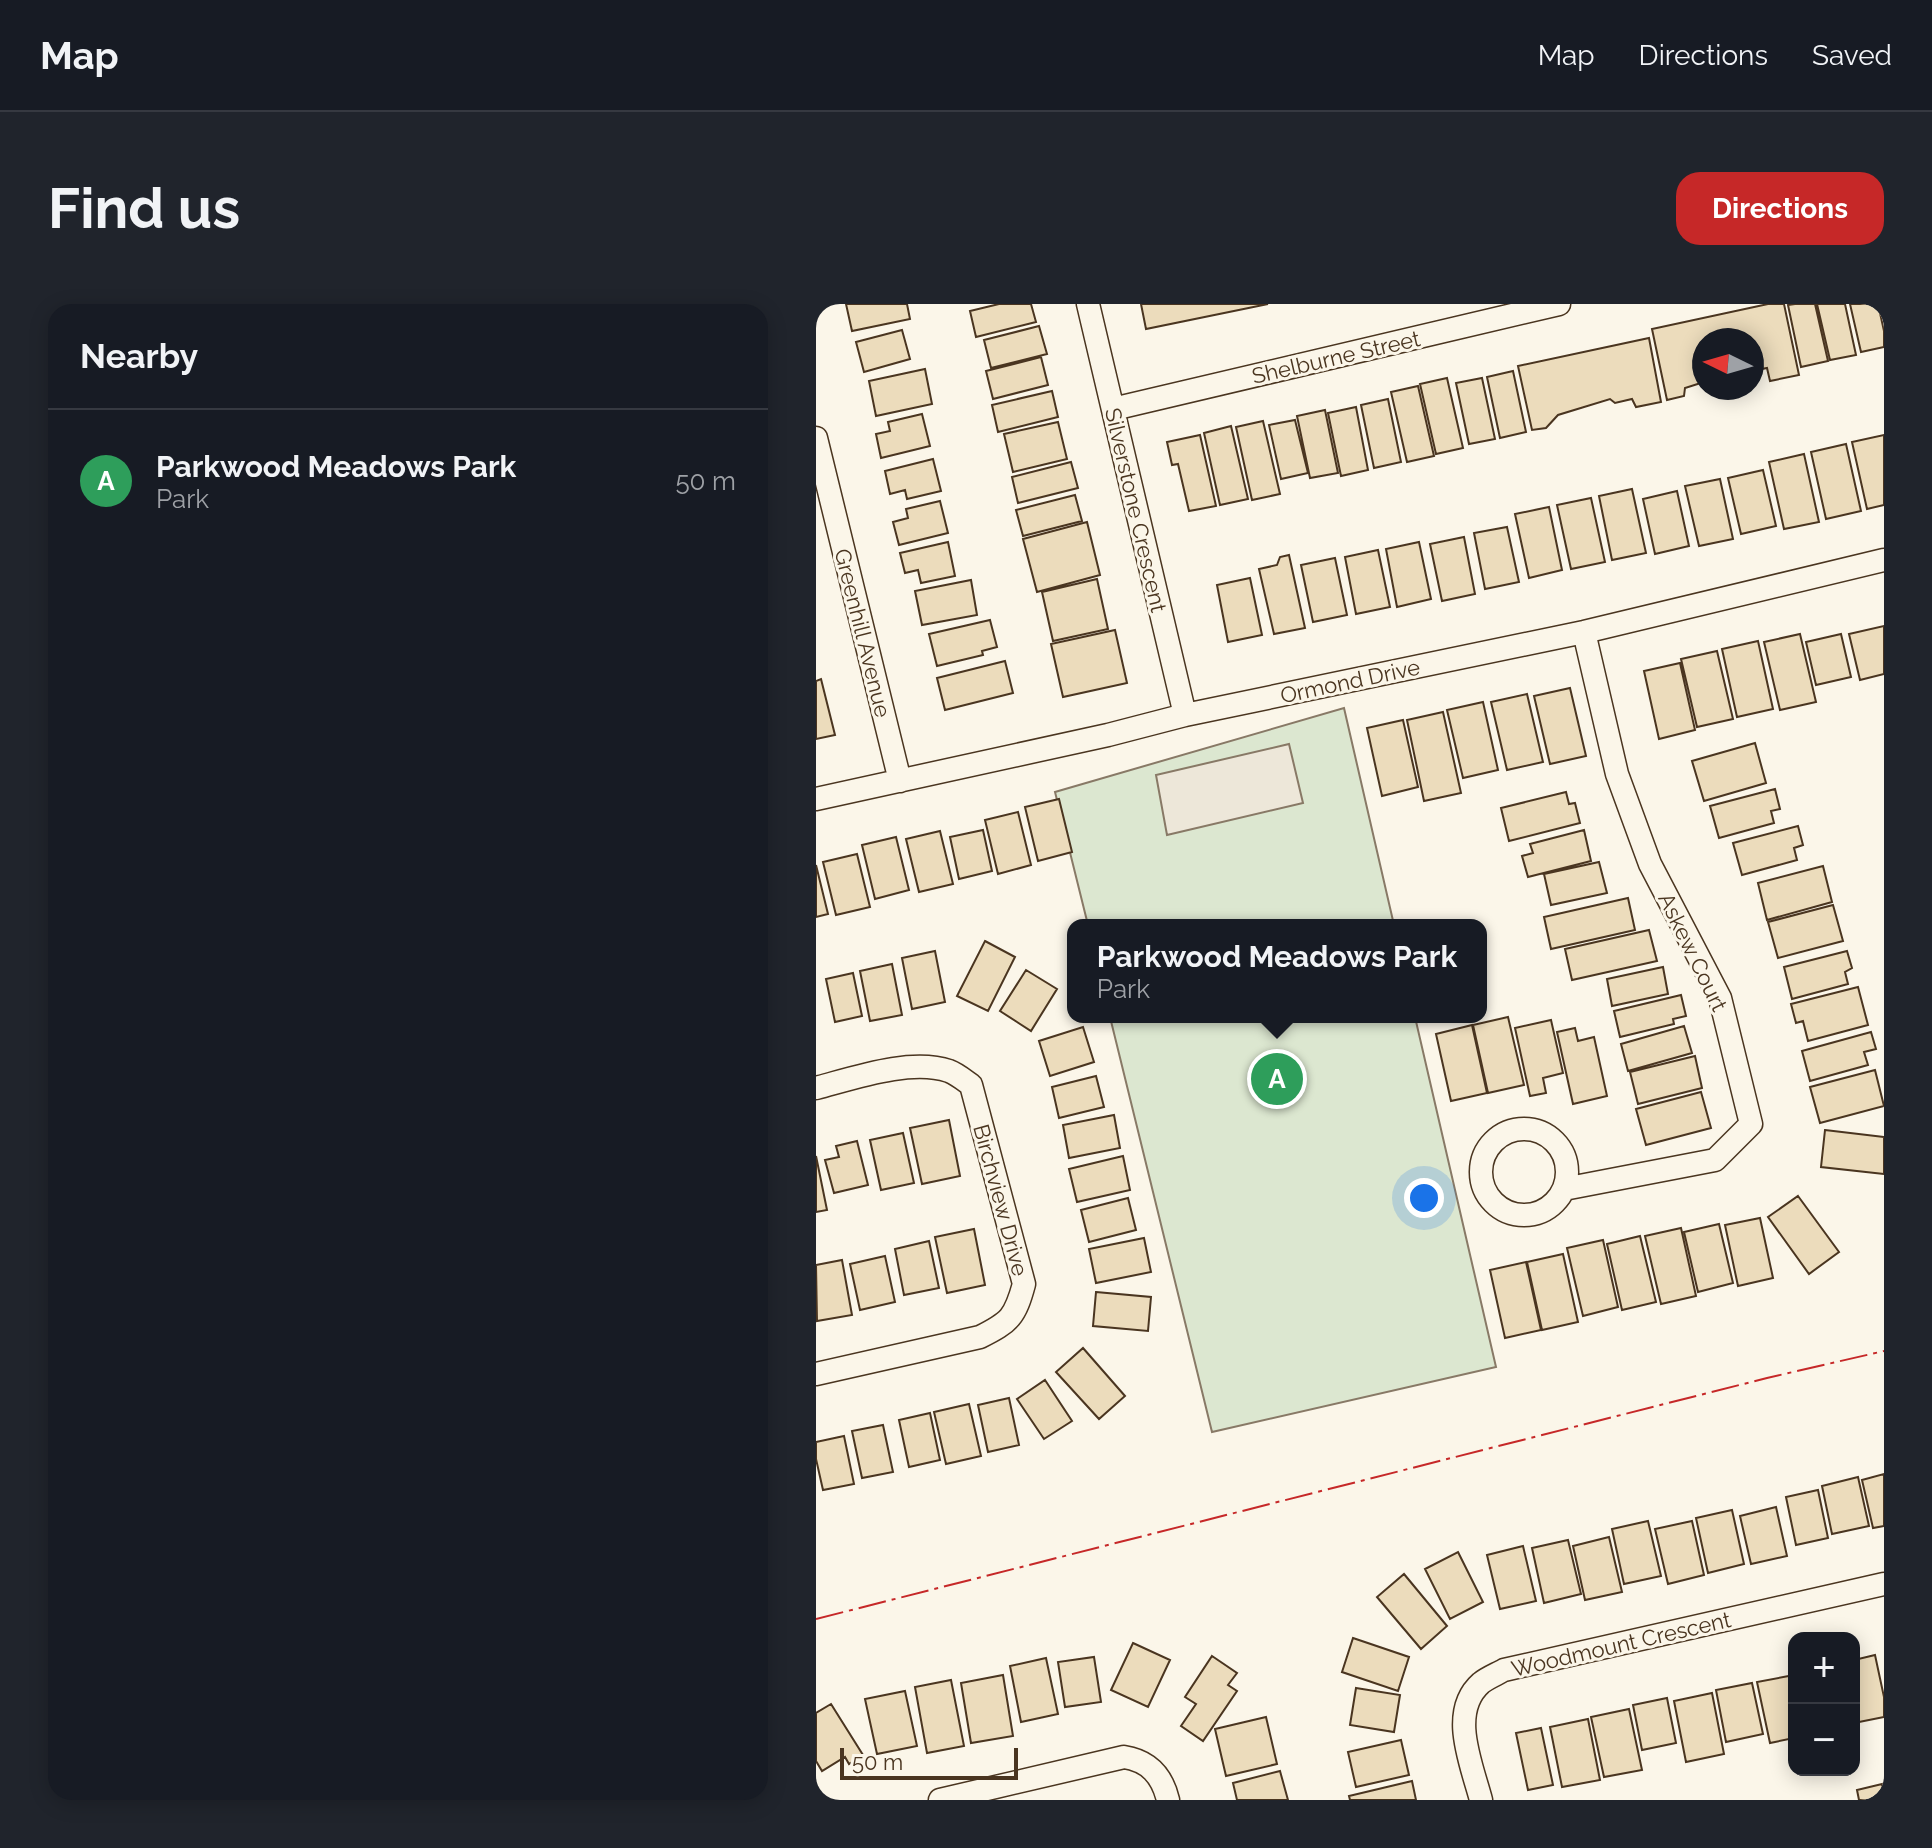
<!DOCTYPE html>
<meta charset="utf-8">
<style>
:root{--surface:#171b24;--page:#20242c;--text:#f1f3f6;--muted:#9ea1a6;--line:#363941;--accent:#c62828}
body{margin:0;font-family:Raleway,sans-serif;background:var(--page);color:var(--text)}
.controls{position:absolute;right:24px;bottom:24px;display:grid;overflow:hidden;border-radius:16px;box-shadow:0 4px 20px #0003}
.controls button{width:72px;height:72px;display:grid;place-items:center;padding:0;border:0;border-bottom:2px solid var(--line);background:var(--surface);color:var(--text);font:40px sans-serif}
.compass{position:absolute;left:876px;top:24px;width:72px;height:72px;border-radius:50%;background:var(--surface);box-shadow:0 4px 20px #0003;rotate:275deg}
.scale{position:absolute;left:24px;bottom:20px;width:178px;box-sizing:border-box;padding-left:8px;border:4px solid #4a3520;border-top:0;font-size:22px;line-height:28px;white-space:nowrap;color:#4a3520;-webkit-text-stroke:6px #fbf6e9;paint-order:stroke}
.you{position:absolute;left:608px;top:894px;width:28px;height:28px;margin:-20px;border:6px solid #fff;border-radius:50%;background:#1a73e8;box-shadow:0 0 0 12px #1a73e833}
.badge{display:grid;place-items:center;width:52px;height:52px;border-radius:50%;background:var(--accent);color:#fff;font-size:26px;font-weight:700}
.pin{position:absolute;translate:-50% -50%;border:4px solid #fff;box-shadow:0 2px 8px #0006}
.popup{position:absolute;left:251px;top:615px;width:420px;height:104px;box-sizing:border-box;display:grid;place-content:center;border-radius:16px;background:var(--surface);filter:drop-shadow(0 2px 6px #0005);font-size:26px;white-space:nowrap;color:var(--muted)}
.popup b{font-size:30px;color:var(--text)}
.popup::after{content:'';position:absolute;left:50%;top:100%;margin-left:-16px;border:16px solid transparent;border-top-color:var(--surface)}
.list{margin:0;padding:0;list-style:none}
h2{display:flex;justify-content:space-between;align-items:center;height:104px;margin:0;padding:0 32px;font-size:34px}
h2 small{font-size:26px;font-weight:400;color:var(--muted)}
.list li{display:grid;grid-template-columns:52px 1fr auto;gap:24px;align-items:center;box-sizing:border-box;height:144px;padding:0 32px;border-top:2px solid var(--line)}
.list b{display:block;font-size:30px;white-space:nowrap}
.list p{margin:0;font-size:26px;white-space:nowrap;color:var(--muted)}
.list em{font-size:26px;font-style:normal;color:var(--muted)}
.map{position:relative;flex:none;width:1068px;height:1496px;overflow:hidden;border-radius:24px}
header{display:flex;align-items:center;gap:48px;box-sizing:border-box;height:112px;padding:0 40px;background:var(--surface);border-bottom:2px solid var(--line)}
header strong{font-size:38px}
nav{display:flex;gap:44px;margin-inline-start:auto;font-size:28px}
.intro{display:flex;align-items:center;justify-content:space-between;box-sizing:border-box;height:192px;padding:0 48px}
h1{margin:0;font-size:56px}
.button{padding:20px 36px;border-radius:24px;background:var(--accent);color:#fff;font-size:28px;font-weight:700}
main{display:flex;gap:48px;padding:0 48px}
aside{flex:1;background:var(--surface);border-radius:24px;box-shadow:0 4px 20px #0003}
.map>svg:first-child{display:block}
</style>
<header>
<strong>Map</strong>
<nav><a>Map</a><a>Directions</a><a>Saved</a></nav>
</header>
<div class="intro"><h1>Find us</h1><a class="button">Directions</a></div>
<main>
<aside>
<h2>Nearby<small></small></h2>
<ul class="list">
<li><span class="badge" style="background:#2e9e5b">A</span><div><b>Parkwood Meadows Park</b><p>Park</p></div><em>50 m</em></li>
</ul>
</aside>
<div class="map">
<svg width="1068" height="1496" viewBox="0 0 1068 1496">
<rect width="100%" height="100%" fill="#fbf6e9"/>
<!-- green -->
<path fill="#dce7d0" stroke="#887966" stroke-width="2" d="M528 404 578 621H272L239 488Z
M294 713H599L680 1063 396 1128Z"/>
<!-- parking -->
<path fill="#ede7d9" stroke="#887966" stroke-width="2" d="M473 440 487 499 351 531 340 471Z"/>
<!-- building -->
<path fill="#ecdcbc" stroke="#4a3520" stroke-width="2" d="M30 0H91L94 15 36 27Z
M183 0H215L220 18 160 33 154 7Z
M325 0H452L330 25Z
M952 0H968L983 71 954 77 951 64 936 67V36H888V78L869 84 868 92 851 96 836 25Z
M979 0H999L1012 57 985 63 972 1Z
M1001 0H1029L1040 51 1014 56Z
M1034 0H1062L1068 27V43L1045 48Z
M223 22 231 50 175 64 168 36Z
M86 26 94 55 48 68 40 38Z
M833 34 845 98 820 103 816 95 799 99 794 95 742 111 730 124 716 126 702 62Z
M225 53 232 81 177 95 170 67Z
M109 65 116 100 60 112 53 77Z
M697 67 710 128 684 134 671 73Z
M631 74 647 144 620 150 604 80Z
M666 74 679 135 653 140 640 79Z
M602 82 618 152 591 158 575 88Z
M236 87 242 113 182 128 176 101Z
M572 95 585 158 558 164 545 101Z
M540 103 552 166 525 172 512 109Z
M509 106 522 169 494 174 481 112Z
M106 110 114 142 65 154 60 130 74 127 72 118Z
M479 116 492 169 465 175 453 121Z
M447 117 464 190 436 196 420 123Z
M242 118 251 155 197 168 188 130Z
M415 122 432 195 404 201 388 129Z
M384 131 400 202 373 207 362 160 356 161 351 138Z
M1068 131V201L1051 205 1036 138Z
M1030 140 1045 207 1010 215 995 148Z
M988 150 1003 218 968 225 953 158Z
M117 155 125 187 91 195 89 186 74 190 69 167Z
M255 158 262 184 202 199 196 173Z
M947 166 960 222 925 230 912 174Z
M904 175 917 235 883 242 869 182Z
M816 185 830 249 796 256 783 192Z
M861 187 873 242 839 250 827 195Z
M259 191 266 217 207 232 200 206Z
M775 194 789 258 755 265 741 201Z
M124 197 132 229 83 241 77 218 92 214 90 205Z
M733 203 746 266 713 274 699 210Z
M271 218 284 271 221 288 207 235Z
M691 223 703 278 669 285 658 229Z
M648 233 659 290 626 297 614 240Z
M132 238 139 272 105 279 102 266 89 269 84 249Z
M603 238 615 295 581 303 570 245Z
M562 246 574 303 540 310 529 253Z
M473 251 489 324 458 330 443 265 461 261 464 253Z
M519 254 531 311 497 318 485 261Z
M434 274 446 331 412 338 401 281Z
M281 275 292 325 237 337 226 288Z
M155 276 161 311 106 321 99 287Z
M174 316 181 343 166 347 167 351 121 362 113 330Z
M1068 322V370L1044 376 1033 330Z
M299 326 311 379 247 393 235 340Z
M984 330 1000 398 964 406 948 338Z
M1025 330 1035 373 1000 381 990 338Z
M942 337 957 405 921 413 906 345Z
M901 347 917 415 881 423 865 355Z
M189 357 197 389 129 406 121 374Z
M864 359 879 426 843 435 828 367Z
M5 375 19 431 0 435V377Z
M754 384 770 452 734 460 718 392Z
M711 390 727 458 691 466 675 398Z
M667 398 682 466 647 474 631 406Z
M627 408 645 489 608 497 591 416Z
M587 416 602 483 566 492 551 424Z
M939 439 950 479 888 497 876 457Z
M959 485 964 505 955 507 958 519 903 534 894 502Z
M750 488 753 500 759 499 764 519 693 537 685 504Z
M243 495 256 548 222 557 209 503Z
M202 508 215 561 182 570 169 516Z
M982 522 987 541 978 544 981 556 926 571 917 539Z
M167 526 176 567 143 575 134 533Z
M768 526 775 557 712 573 706 552 717 549 714 540Z
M124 527 137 580 103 588 90 535Z
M80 533 93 586 59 595 46 541Z
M41 550 54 603 20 611 7 558Z
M783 558 791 589 735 601 728 570Z
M0 561 12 610 0 613Z
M1007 562 1016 598 951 616 942 579Z
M812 594 819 626 735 645 728 613Z
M1017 601 1027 637 962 654 952 618Z
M833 626 841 657 756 676 749 645Z
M169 637 199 653 172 707 141 692Z
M119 647 129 698 96 705 86 654Z
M1031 647 1036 664 1029 668 1032 680 976 695 968 663Z
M76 660 86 711 54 717 44 667Z
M847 663 852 690 796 702 791 675Z
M210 666 241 685 215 727 184 707Z
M37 669 46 712 19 718 10 675Z
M1042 683 1052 721 992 737 987 717 980 719 975 700Z
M865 691 870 712 857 715 858 720 804 733 798 707Z
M692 713 708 781 672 789 657 721Z
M735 716 747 769 727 774 730 789 714 792 699 724Z
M656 721 671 789 635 797 620 730Z
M868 722 876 749 812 767 805 740Z
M267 723 278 758 234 772 223 737Z
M759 724 762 737 778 733 791 792 757 800 741 728Z
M1055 728 1060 745 1048 748 1052 761 994 777 986 747Z
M879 752 886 784 822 800 814 768Z
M1059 766 1068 802 1004 819 994 783Z
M280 772 288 803 243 814 236 783Z
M885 788 895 824 830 841 820 805Z
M298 811 304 844 253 854 247 821Z
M133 816 144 872 106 880 94 824Z
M1009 826 1068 833V870L1005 863Z
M87 829 98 879 65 886 54 836Z
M41 837 52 881 18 889 9 856 23 853 20 842Z
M0 852 11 906 0 908Z
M307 852 314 886 261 898 253 865Z
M982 892 1023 948 993 970 952 913Z
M312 894 320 926 273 938 265 906Z
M944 914 957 974 922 982 909 921Z
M903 920 917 979 882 988 868 928Z
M865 924 880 992 845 1000 829 932Z
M158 925 169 981 131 989 119 933Z
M824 932 840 998 806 1006 791 940Z
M328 934 335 968 280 979 273 945Z
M787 936 802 1003 767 1012 751 944Z
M113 937 123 984 88 991 79 945Z
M747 950 762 1018 726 1026 711 958Z
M69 952 79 998 44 1006 34 960Z
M26 956 36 1011 1 1017 0 961Z
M710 958 725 1026 689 1034 674 966Z
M280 988 335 993 332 1027 277 1022Z
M267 1044 309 1092 283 1115 240 1068Z
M229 1076 256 1117 228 1135 201 1095Z
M193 1094 203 1141 172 1148 162 1101Z
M153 1100 165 1152 130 1160 118 1108Z
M114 1109 124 1156 93 1163 83 1116Z
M67 1121 77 1168 46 1174 36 1127Z
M28 1132 38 1180 7 1186 0 1155V1138Z
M1068 1170V1222L1057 1224 1046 1176Z
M1042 1173 1053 1222 1016 1230 1006 1182Z
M1002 1186 1012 1234 980 1241 970 1193Z
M960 1203 971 1252 935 1260 924 1212Z
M916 1206 928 1260 892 1269 880 1214Z
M832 1217 845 1272 808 1280 796 1225Z
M876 1217 888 1271 852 1280 839 1225Z
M793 1233 806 1288 769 1296 757 1242Z
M752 1236 765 1290 728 1299 716 1244Z
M707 1242 720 1297 684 1305 671 1251Z
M642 1248 667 1298 634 1315 609 1265Z
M588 1270 631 1322 605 1345 561 1293Z
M537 1334 593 1353 582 1387 526 1368Z
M317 1339 354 1356 332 1403 295 1386Z
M1059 1351 1068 1393V1413L1038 1419V1356Z
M396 1352 421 1369 412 1381 421 1387 387 1437 365 1422 380 1400 369 1393Z
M278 1353 285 1398 249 1403 242 1358Z
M230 1354 242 1410 205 1418 194 1362Z
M187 1371 197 1432 155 1439 145 1379Z
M978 1371V1434L954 1439 941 1378Z
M135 1376 148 1442 111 1449 99 1383Z
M936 1379 947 1430 910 1438 900 1386Z
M540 1384 584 1391 578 1428 534 1421Z
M89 1387 101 1442 61 1450 49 1395Z
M896 1389 908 1450 870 1458 858 1397Z
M851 1394 860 1439 826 1446 817 1401Z
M15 1400 47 1451 33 1460 29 1453 6 1467 0 1457V1409Z
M813 1405 826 1466 788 1473 775 1413Z
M450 1413 461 1460 410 1472 399 1425Z
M772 1415 784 1476 746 1483 734 1423Z
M725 1424 737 1481 712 1486 700 1429Z
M585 1436 593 1471 540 1483 532 1448Z
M464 1467 472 1496H421L417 1479Z
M596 1477 600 1496H534L533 1492Z
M1066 1480 1068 1496H1043L1041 1486Z"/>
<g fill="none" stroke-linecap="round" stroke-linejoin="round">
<!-- minor casing -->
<g stroke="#4a3520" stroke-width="25">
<path id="minor" d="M272 0 369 411
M297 105 743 0
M0 134 84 477
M0 495 292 431 369 411 768 328 1068 256
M0 784C38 774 95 754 133 767 141 770 148 776 155 781L208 980C199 1013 194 1018 164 1033L0 1070
M665 868a43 43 0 1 1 86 0a43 43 0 1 1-86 0Z
M748 885 899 856 935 820 904 694 834 560 801 470 768 328
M124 1496 308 1453C333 1457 346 1471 352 1496
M665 1496C656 1461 632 1408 665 1379 671 1374 681 1370 688 1366L1068 1280"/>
</g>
<!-- minor -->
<use href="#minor" stroke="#fbf6e9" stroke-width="22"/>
<!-- power -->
<path stroke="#c62828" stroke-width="2" stroke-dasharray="28 6 4 6" stroke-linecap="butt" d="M0 1315 951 1074 1068 1047"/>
</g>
<g text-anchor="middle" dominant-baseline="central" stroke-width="6" stroke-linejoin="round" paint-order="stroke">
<!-- street labels -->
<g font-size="22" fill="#4a3520" stroke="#fbf6e9">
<text transform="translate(520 53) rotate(-13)">Shelburne Street</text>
<text transform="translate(320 206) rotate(77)">Silverstone Crescent</text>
<text transform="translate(47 329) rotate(76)">Greenhill Avenue</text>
<text transform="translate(534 377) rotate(-12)">Ormond Drive</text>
<text transform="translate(877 648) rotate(64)">Askew Court</text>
<text transform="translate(185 896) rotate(75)">Birchview Drive</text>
<text transform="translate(805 1340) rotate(-13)">Woodmount Crescent</text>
</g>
</g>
</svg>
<div class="controls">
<button>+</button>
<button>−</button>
</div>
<svg class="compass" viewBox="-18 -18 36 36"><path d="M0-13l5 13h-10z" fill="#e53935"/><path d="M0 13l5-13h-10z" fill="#9ea1a6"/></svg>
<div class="scale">50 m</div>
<div class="you"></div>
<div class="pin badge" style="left:461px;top:775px;background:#2e9e5b">A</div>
<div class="popup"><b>Parkwood Meadows Park</b>Park</div>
</div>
</main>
